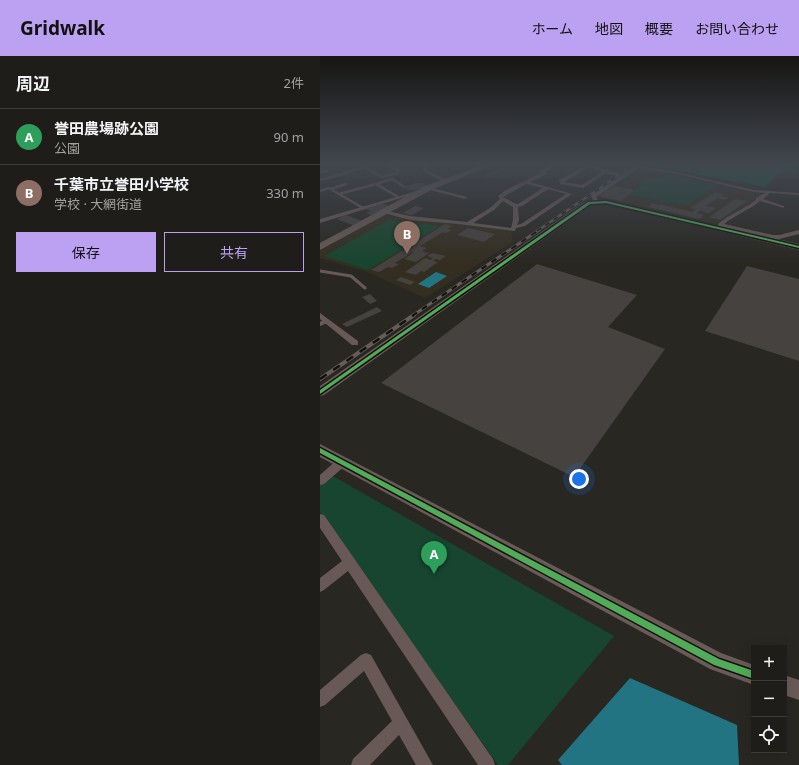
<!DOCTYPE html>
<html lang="ja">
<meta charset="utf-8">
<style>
:root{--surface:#1e1d1a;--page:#262623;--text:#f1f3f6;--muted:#a1a2a2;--line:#3c3b39;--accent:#bca0f2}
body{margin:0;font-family:"Noto Sans","Noto Sans JP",sans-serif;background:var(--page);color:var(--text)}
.controls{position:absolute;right:12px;bottom:12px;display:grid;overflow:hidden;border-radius:0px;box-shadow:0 4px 16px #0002}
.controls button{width:36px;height:36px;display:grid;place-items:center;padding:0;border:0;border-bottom:1px solid var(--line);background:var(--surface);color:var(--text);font:20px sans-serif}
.you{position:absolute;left:259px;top:423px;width:14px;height:14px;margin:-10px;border:3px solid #fff;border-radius:50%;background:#1a73e8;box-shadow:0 0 0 6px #1a73e833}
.badge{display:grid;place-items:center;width:26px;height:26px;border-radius:50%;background:var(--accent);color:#fff;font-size:13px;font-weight:700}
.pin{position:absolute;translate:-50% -33px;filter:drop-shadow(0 1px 2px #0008)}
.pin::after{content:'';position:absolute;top:21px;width:14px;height:12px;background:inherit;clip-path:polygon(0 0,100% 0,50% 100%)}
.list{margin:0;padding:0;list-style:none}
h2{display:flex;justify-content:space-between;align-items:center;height:52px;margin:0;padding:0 16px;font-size:17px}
h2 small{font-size:13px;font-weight:400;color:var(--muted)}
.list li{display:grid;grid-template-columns:26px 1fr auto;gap:12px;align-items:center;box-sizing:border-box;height:56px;padding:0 16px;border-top:1px solid var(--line)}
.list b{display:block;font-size:15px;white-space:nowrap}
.list p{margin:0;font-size:13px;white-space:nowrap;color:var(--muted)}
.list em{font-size:13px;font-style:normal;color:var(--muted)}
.actions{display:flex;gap:8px;padding:12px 16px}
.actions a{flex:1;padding:9px 0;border:1px solid var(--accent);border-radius:0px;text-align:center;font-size:14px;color:var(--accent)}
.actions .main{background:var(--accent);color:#111}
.icon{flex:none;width:22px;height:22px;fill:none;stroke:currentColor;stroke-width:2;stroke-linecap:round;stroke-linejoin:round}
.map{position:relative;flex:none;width:479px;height:709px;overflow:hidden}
header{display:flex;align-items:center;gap:24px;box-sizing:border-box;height:56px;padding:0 20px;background:var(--accent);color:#111}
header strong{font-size:19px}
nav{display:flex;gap:22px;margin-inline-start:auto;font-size:14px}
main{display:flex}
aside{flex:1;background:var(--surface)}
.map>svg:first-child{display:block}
</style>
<header>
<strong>Gridwalk</strong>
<nav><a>ホーム</a><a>地図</a><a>概要</a><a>お問い合わせ</a></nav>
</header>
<main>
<aside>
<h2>周辺<small>2件</small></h2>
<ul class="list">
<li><span class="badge" style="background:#2e9e5b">A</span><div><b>誉田農場跡公園</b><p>公園</p></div><em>90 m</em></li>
<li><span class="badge" style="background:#8d6e63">B</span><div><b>千葉市立誉田小学校</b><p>学校 · 大網街道</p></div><em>330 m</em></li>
</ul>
<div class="actions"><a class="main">保存</a><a>共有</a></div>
</aside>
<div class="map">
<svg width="479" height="709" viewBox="0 0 479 709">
<rect width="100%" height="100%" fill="#282722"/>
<!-- built -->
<path fill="#332e20" d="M319 111 439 137 442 139 426 151 396 168 275 140Z
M64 159 191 175 193 186 105 242 47 216 0 202V194Z"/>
<!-- green -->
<path fill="#18452f" d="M345 117 399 129 367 149 355 146 348 147 310 138 317 133H315L331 121 338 123Z
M69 164 120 170 48 214 4 200Z
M11 419 294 580 188 709H178L0 456V429Z"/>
<!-- forest -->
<path fill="#055d3b" d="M327 109H464L479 115V117L460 116 445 131Z"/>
<!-- water -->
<path fill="#237482" d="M116 216 127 220 109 232 98 228Z
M310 622 417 669 419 709H242L238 704Z"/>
<!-- building -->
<path fill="#45423f" d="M176 115 180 116 169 121 163 120Z
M96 127H102L108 130 91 135 83 131Z
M293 130 315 134 301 145 279 140Z
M396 136 404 138 401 140 409 142 405 144 397 142 386 150 396 152 389 157 380 155 376 157 384 159 380 163 328 151 332 147 339 149 340 148 372 156 376 153 370 152Z
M415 143 427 145 400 164 389 161Z
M62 148 70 150 51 159 46 157 51 155 46 153Z
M95 150 104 152 92 159 83 157Z
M26 159 42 165 33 169 17 163Z
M125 168 132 170 127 173 132 174 126 177 123 176 100 190 107 192 102 195 109 197 96 206 84 203 94 196H93L75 207 79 208 72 212 68 211 59 216 51 214Z
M148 172 175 178 164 186 137 179Z
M112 197 126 200 120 204 116 203 113 205 118 206 104 216 101 215 96 219 85 216 105 202 111 204 113 202 107 200Z
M217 208 317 239 288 271 345 293 254 421 61 327Z
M427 210 479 223V305L385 275Z
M81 221 95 226 90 229 76 224Z
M50 238 57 245 50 248 42 241Z
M57 251 62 255 27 271 22 268Z"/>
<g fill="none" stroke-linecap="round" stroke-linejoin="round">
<!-- lane-far2 -->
<path stroke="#695956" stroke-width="2.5" d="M43 111 62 121 77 117 79 115 68 109
M0 116 7 115
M56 128 72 123 83 130
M11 133 26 128
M0 135 9 132 19 138
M43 152 19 138 56 128 78 141"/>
<!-- lane-far1 -->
<path stroke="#695956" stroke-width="3" d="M0 215 31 220 45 232"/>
<!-- lane -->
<path stroke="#695956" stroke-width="4" d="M0 268 7 265"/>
<!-- street -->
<path fill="#695956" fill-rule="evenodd" d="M0 109H7L0 111Z
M47 109H54L30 116V118L0 125V123Z
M104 109H108L105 113 128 125 124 126 102 114Z
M231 109H237L225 116 227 118 210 126 252 138 205 170 196 172 195 175 138 168 90 164 60 156 63 154 90 160 147 166 170 152 180 143 178 140 186 134 221 117 219 115ZM206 128 223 132 198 148H196L183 141ZM228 133 246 138 201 168 197 169 199 164 198 151 202 150ZM183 145 193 151V164L191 172 153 167 174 154Z
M263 109H270L303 119 317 110 352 115 434 134 479 137V139L450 137 443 143 464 150V152L440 145C429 154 415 159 404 168L453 179H459L479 174V178L459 183H453L398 170V168C410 158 424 153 436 144V142L445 137 434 136 352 117 318 112 276 141 279 146 275 147 271 140 300 121 286 117 263 132 240 128 239 124 265 110ZM269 111 282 116 262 129 244 126Z
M108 131 147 141V142L145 143 106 133Z
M100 134 104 135 0 167V163Z
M0 257 38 285V289H32L0 263Z
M22 402 26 403 27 406 26 409 4 428 0 429V419L18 403Z
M0 458 4 459 173 703 175 709H158L28 515 4 534 0 536V522L22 505 0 472Z
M46 597 51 599 113 709H96L79 679 50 709H31L33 703 72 665 44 615 5 649 0 651V634L41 599Z"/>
<!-- secondary -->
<path fill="#6a5b58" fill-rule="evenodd" d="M286 144 479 188V194L286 148 271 149 4 339 0 340V330L266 145Z
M0 388 401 597 434 609V629L390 613 0 401Z
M464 619 479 624V644L464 639Z"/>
<!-- primary -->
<path fill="#685a56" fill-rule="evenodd" d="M163 109H173L111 134 0 194V187L105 130Z"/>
<!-- rail-far2 casing -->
<g stroke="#645c58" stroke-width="2.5">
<path id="rail-far2" d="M217 175 314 109"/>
</g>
<!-- rail-far1 casing -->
<g stroke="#645c58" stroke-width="3">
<path id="rail-far1" d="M92 260 219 174"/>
</g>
<!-- rail casing -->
<g stroke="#645c58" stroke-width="4">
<path id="rail" d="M0 323 94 259"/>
</g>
<!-- rail-far2 -->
<use href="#rail-far2" stroke="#12110d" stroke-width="1.5" stroke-dasharray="5" stroke-linecap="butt"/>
<!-- rail-far1 -->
<use href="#rail-far1" stroke="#12110d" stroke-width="2" stroke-dasharray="6" stroke-linecap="butt"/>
<!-- rail -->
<use href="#rail" stroke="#12110d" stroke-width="2.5" stroke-dasharray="8" stroke-linecap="butt"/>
<!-- cycleway casing -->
<g stroke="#12110d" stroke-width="3">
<path id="cycleway" d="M286 145 479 190V192L286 147 270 148 0 338V334L268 146Z
M0 392 399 603 434 615V623L394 609 0 397Z"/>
</g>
<!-- cycleway -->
<use href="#cycleway" fill="#51ab58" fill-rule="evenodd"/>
</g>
<!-- sky -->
<linearGradient id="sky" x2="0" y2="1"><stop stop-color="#161513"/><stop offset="0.52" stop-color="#42474f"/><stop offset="1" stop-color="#42474f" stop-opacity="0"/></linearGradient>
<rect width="479" height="208" fill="url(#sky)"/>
</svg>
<div class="controls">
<button>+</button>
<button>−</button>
<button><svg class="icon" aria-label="locate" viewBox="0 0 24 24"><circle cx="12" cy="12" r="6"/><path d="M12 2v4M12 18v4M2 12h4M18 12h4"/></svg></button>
</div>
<div class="you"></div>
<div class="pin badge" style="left:114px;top:518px;background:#2e9e5b">A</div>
<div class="pin badge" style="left:87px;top:198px;background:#8d6e63">B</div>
</div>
</main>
